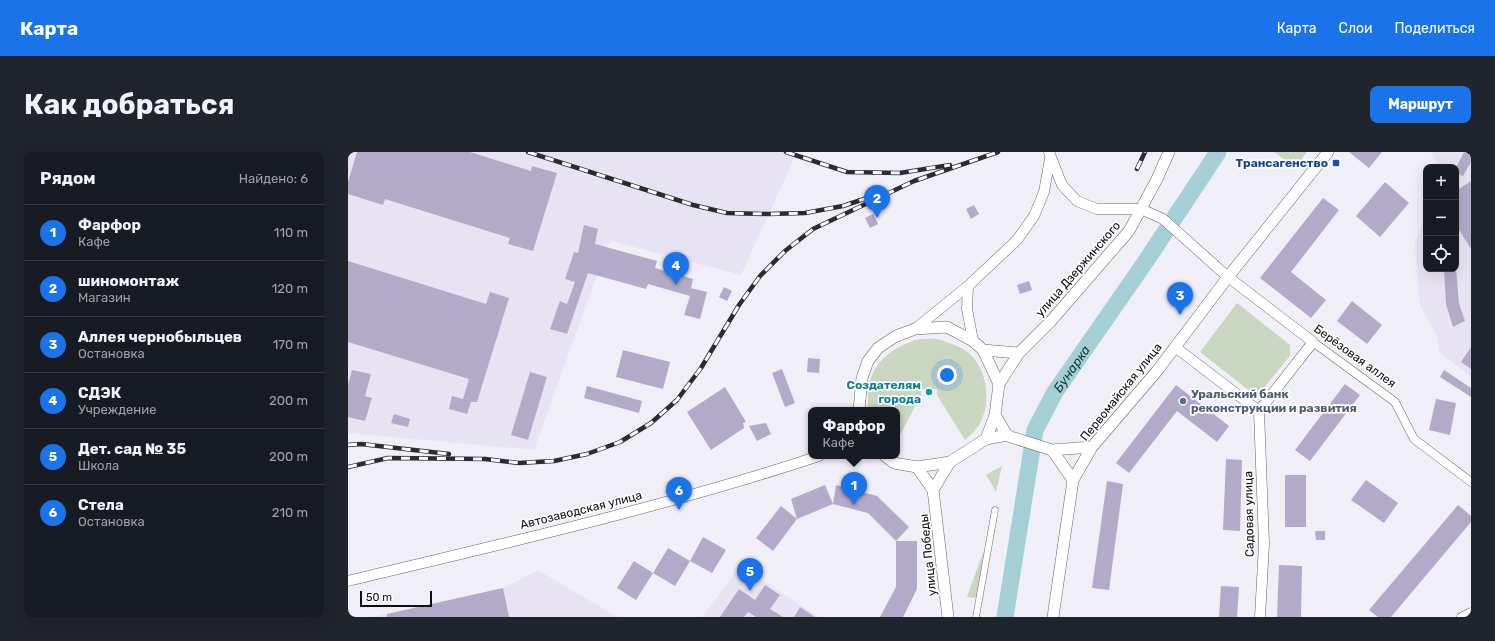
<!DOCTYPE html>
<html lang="ru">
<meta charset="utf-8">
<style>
:root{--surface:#171b24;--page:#20242c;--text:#f1f3f6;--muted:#9ea1a6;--line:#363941;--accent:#1a73e8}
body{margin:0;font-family:Rubik,sans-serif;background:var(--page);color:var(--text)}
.controls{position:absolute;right:12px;top:12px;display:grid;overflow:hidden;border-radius:8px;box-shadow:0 4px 16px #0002}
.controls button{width:36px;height:36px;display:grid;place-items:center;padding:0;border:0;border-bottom:1px solid var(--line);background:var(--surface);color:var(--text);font:20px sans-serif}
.scale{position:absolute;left:12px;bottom:10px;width:72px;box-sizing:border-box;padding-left:4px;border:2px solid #0e0d10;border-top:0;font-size:11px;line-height:14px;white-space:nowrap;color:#0e0d10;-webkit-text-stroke:3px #fff;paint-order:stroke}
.you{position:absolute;left:599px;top:223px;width:14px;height:14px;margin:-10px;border:3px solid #fff;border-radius:50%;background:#1a73e8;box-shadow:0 0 0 6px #1a73e833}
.badge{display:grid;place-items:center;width:26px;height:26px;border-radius:50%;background:var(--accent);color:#fff;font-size:13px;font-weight:700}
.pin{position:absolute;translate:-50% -33px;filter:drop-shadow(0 1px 2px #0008)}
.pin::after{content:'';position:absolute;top:21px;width:14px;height:12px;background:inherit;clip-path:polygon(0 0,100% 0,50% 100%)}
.popup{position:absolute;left:460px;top:255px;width:92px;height:52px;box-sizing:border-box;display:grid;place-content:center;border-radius:8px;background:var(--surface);filter:drop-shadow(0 1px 3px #0005);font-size:13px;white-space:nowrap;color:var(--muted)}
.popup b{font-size:15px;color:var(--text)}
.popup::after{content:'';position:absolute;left:50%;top:100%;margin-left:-8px;border:8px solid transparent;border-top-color:var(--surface)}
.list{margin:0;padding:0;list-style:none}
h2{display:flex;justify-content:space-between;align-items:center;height:52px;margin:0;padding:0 16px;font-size:17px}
h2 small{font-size:13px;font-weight:400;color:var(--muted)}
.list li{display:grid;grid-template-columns:26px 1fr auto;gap:12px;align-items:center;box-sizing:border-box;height:56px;padding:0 16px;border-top:1px solid var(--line)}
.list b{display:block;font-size:15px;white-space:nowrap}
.list p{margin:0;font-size:13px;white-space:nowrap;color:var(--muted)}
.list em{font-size:13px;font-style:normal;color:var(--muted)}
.icon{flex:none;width:22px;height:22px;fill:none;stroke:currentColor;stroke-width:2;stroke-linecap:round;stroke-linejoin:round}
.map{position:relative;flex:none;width:1123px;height:465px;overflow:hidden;border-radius:8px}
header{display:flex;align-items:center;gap:24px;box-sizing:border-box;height:56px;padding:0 20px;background:var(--accent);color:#fff}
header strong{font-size:19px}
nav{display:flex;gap:22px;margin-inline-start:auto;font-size:14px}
.intro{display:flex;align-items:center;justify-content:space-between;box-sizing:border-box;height:96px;padding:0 24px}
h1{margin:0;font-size:28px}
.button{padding:10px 18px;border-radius:8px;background:var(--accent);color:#fff;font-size:14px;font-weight:700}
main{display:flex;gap:24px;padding:0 24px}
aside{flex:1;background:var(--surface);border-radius:8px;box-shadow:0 4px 16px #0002}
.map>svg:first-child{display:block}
</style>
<header>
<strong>Карта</strong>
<nav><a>Карта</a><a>Слои</a><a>Поделиться</a></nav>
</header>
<div class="intro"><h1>Как добраться</h1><a class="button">Маршрут</a></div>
<main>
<aside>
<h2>Рядом<small>Найдено: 6</small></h2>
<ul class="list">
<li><span class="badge">1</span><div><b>Фарфор</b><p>Кафе</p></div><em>110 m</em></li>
<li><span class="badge">2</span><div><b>шиномонтаж</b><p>Магазин</p></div><em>120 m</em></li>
<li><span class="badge">3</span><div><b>Аллея чернобыльцев</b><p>Остановка</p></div><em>170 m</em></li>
<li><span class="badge">4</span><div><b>СДЭК</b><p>Учреждение</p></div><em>200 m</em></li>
<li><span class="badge">5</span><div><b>Дет. сад № 35</b><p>Школа</p></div><em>200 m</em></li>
<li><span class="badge">6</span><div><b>Стела</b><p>Остановка</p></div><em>210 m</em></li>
</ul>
</aside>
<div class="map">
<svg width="1123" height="465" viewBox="0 0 1123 465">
<rect width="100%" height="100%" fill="#f0eef6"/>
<!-- built -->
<path fill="#e8e3f3" d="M0 0H449L393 123 263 89 258 95 249 123 186 298 0 281Z
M1083 0H1123V225L1091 200 1089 184 1072 154 1067 92 1078 62V117H1108V15H1091Z
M392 414 471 465H354Z
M190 418 269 465H24L155 436Z"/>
<!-- green -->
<path fill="#c9d7c1" d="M926 0H959L947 15Z
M889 151 942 193V204L914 238 903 240 852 200Z
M590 187C597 190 606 192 613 196 637 208 644 243 634 267 631 275 624 282 617 288L589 243V237H573V243L549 289V258H521C515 223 533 200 565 189 572 186 582 187 590 187Z
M654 314 648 340 638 323Z
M636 398 629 446 619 445Z"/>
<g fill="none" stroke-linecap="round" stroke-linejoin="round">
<!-- river -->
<path stroke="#a5cfd7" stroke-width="17" id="s1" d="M657 465 687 278 707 240 798 109 870 0"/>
</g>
<!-- building -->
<path fill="#b3aac9" d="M9 0H122L183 19 184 14 209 21 185 99 160 92 162 86 37 47 35 53 0 42V30Z
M1001 0H1034L1021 16Z
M1116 0H1123V10L1115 24 1108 21V16Z
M1123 29V97L1108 73V39Z
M1037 30 1061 51 1032 85 1008 64Z
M975 46 991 58 943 120 978 148 963 166 912 126Z
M626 53 631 62 623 67 618 57Z
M525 62 530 72 522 76 517 66Z
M236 73 250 77 247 92 309 109 307 116 345 127 343 136 359 140 352 167 336 163 342 144 300 132 298 137 240 121 219 182 202 177 212 149 219 152 227 130 217 127 226 100 230 101Z
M0 109 138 152 142 140 161 146 129 250H123L119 262 101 257 104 244 115 247 121 227 0 190Z
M1096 117H1108L1111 151 1117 169 1105 175 1098 152Z
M681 129 684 138 672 142 669 133Z
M376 135 384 139 379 149 371 145Z
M1004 149 1034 173 1019 192 989 169Z
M1123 195V217L1113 210Z
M275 198 322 210 315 237 268 225Z
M460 206 472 207 471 221 459 220Z
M434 217 447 251 437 255 424 221Z
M4 218 23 222 17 244 24 246 17 269 0 265V233Z
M1096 218 1123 236V245L1092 225Z
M182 220 199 225 180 288 163 283Z
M997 232 1012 243 962 309 947 298Z
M828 233 881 274 869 290 829 259 781 321 768 311Z
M239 234 294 249 291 261 236 246Z
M377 235 398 270 395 271 396 276 363 298 339 260Z
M1088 247 1108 251 1102 283 1081 278Z
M46 262 62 267 60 275 43 271Z
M418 271 423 282 409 289 401 274Z
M878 307 894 308 892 379 875 378Z
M937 323H958V375H937Z
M1018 328 1050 351 1036 371 1003 348Z
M759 329 775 332 761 438 744 436Z
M477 333 485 352 449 367 443 347Z
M488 333 529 344 561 375 548 389 520 361 485 352Z
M1110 353 1123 364V370L1043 465H1030L1021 458Z
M433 354 449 367 425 399 408 386Z
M967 379H977V388H968Z
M355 385 378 398 364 421 342 409Z
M548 389H569V437L555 465H532L548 435Z
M320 396 342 409 327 434 305 421Z
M286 409 305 421 288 448 269 436Z
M931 413 954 414 953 465H929Z
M417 433 432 443 422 457 435 465H408L400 460 396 465H372L391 437 407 448Z
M873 434 891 435 889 465H871Z
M155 436 161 465H39V462Z
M452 455 467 465H446Z"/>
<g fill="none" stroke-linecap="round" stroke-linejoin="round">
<!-- pedestrian casing -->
<g stroke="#66646b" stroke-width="7">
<path id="pedestrian" d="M628 465 647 358"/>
</g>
<!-- minor casing -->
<g stroke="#66646b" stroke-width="9">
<path id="minor" d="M965 190 1047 250 1066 287 1123 330
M1113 465 1123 460"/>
</g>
<!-- tertiary casing -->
<g stroke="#66646b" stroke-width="11">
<path id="tertiary" d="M701 0 714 33 729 49 749 57H793L815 67 880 125 965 190 911 259
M620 134 619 157 625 189
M567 177 620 134 669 88 686 64 696 40 702 6
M827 195 911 259
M911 259 916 392 912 465
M0 429C158 391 317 355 471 304"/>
</g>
<!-- secondary casing -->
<g stroke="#66646b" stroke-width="12">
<path id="secondary" d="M635 198 671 201
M651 232 671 201 703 169 781 79 809 27 821 0
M511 258 514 226 520 209 530 196 548 184 567 177 599 175 625 189 635 198 651 232 647 263 638 287
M647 263 659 283 663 285 704 298 744 295
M704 298 725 328
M537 304 546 311 569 315 602 310 638 287 659 283
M569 315 585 338 586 346 600 465
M585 338 602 310
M705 465 725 328 744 295 809 219 880 125 980 0"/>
</g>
<!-- pedestrian -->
<use href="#pedestrian" stroke="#fff" stroke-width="6"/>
<!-- minor -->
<use href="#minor" stroke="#fff" stroke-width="8"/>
<!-- tertiary -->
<use href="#tertiary" stroke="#fff" stroke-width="10"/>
<!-- secondary -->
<use href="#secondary" stroke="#fff" stroke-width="11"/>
<!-- rail casing -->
<g stroke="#2c2b2f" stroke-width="4.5">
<path id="rail" d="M180 0 345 53 379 61 420 62 457 61 495 54 525 44
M438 0 499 20 552 21 602 13
M789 17 797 0
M0 293 13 292 101 302
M0 315 40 306 137 307 171 311 206 309 239 302 272 290 303 271 329 248 353 216 391 153 412 124 437 99 465 77 566 29 650 0"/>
</g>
<!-- rail -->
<use href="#rail" stroke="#fff" stroke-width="3" stroke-dasharray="9" stroke-linecap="butt"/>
</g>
<!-- markers -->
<rect fill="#1a4fb4" stroke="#fff" stroke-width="1.5" x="984" y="7" width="8" height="8" rx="2"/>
<circle fill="#0f9aa8" stroke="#fff" stroke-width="1.5" cx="581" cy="240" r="4"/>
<circle fill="#5c6f8a" stroke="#fff" stroke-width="1.5" cx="835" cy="249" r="4"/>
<g text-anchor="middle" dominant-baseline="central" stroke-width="3.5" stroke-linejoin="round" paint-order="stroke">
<!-- transit labels -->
<g font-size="12" font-weight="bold" fill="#164399" stroke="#fff" text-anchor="end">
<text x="980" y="11">Трансагенство</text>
</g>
<!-- street labels -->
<g font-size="12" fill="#0e0d10" stroke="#fff">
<text transform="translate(730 117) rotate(-49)">улица Дзержинского</text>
<text transform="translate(1007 204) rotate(36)">Берёзовая аллея</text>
<text transform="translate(773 240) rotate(-51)">Первомайская улица</text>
<text transform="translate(233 358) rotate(-14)">Автозаводская улица</text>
<text transform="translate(901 362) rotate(-91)">Садовая улица</text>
<text transform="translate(580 403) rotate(-96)">улица Победы</text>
</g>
<!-- culture labels -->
<g font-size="12" font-weight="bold" fill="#0d838f" stroke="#fff" text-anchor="end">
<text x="573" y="233">Создателям<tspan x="573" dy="14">города</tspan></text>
</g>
<!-- service labels -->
<g font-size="12" font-weight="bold" fill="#4e5e75" stroke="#fff" text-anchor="start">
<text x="843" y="242">Уральский банк<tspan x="843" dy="14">реконструкции и развития</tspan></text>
</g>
<!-- water labels -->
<g font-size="13" font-style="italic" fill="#0d353c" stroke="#fff">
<text stroke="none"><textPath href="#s1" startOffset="261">Бунарка</textPath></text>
</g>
</g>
</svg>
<div class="controls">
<button>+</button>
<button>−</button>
<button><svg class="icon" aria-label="locate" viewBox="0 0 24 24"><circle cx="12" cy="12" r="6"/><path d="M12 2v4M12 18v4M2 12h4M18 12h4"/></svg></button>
</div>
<div class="scale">50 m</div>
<div class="you"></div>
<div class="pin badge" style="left:506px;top:353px">1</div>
<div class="popup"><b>Фарфор</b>Кафе</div>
<div class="pin badge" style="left:529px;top:66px">2</div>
<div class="pin badge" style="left:832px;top:163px">3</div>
<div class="pin badge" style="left:328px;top:133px">4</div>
<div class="pin badge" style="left:402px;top:439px">5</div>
<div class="pin badge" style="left:331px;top:358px">6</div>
</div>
</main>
